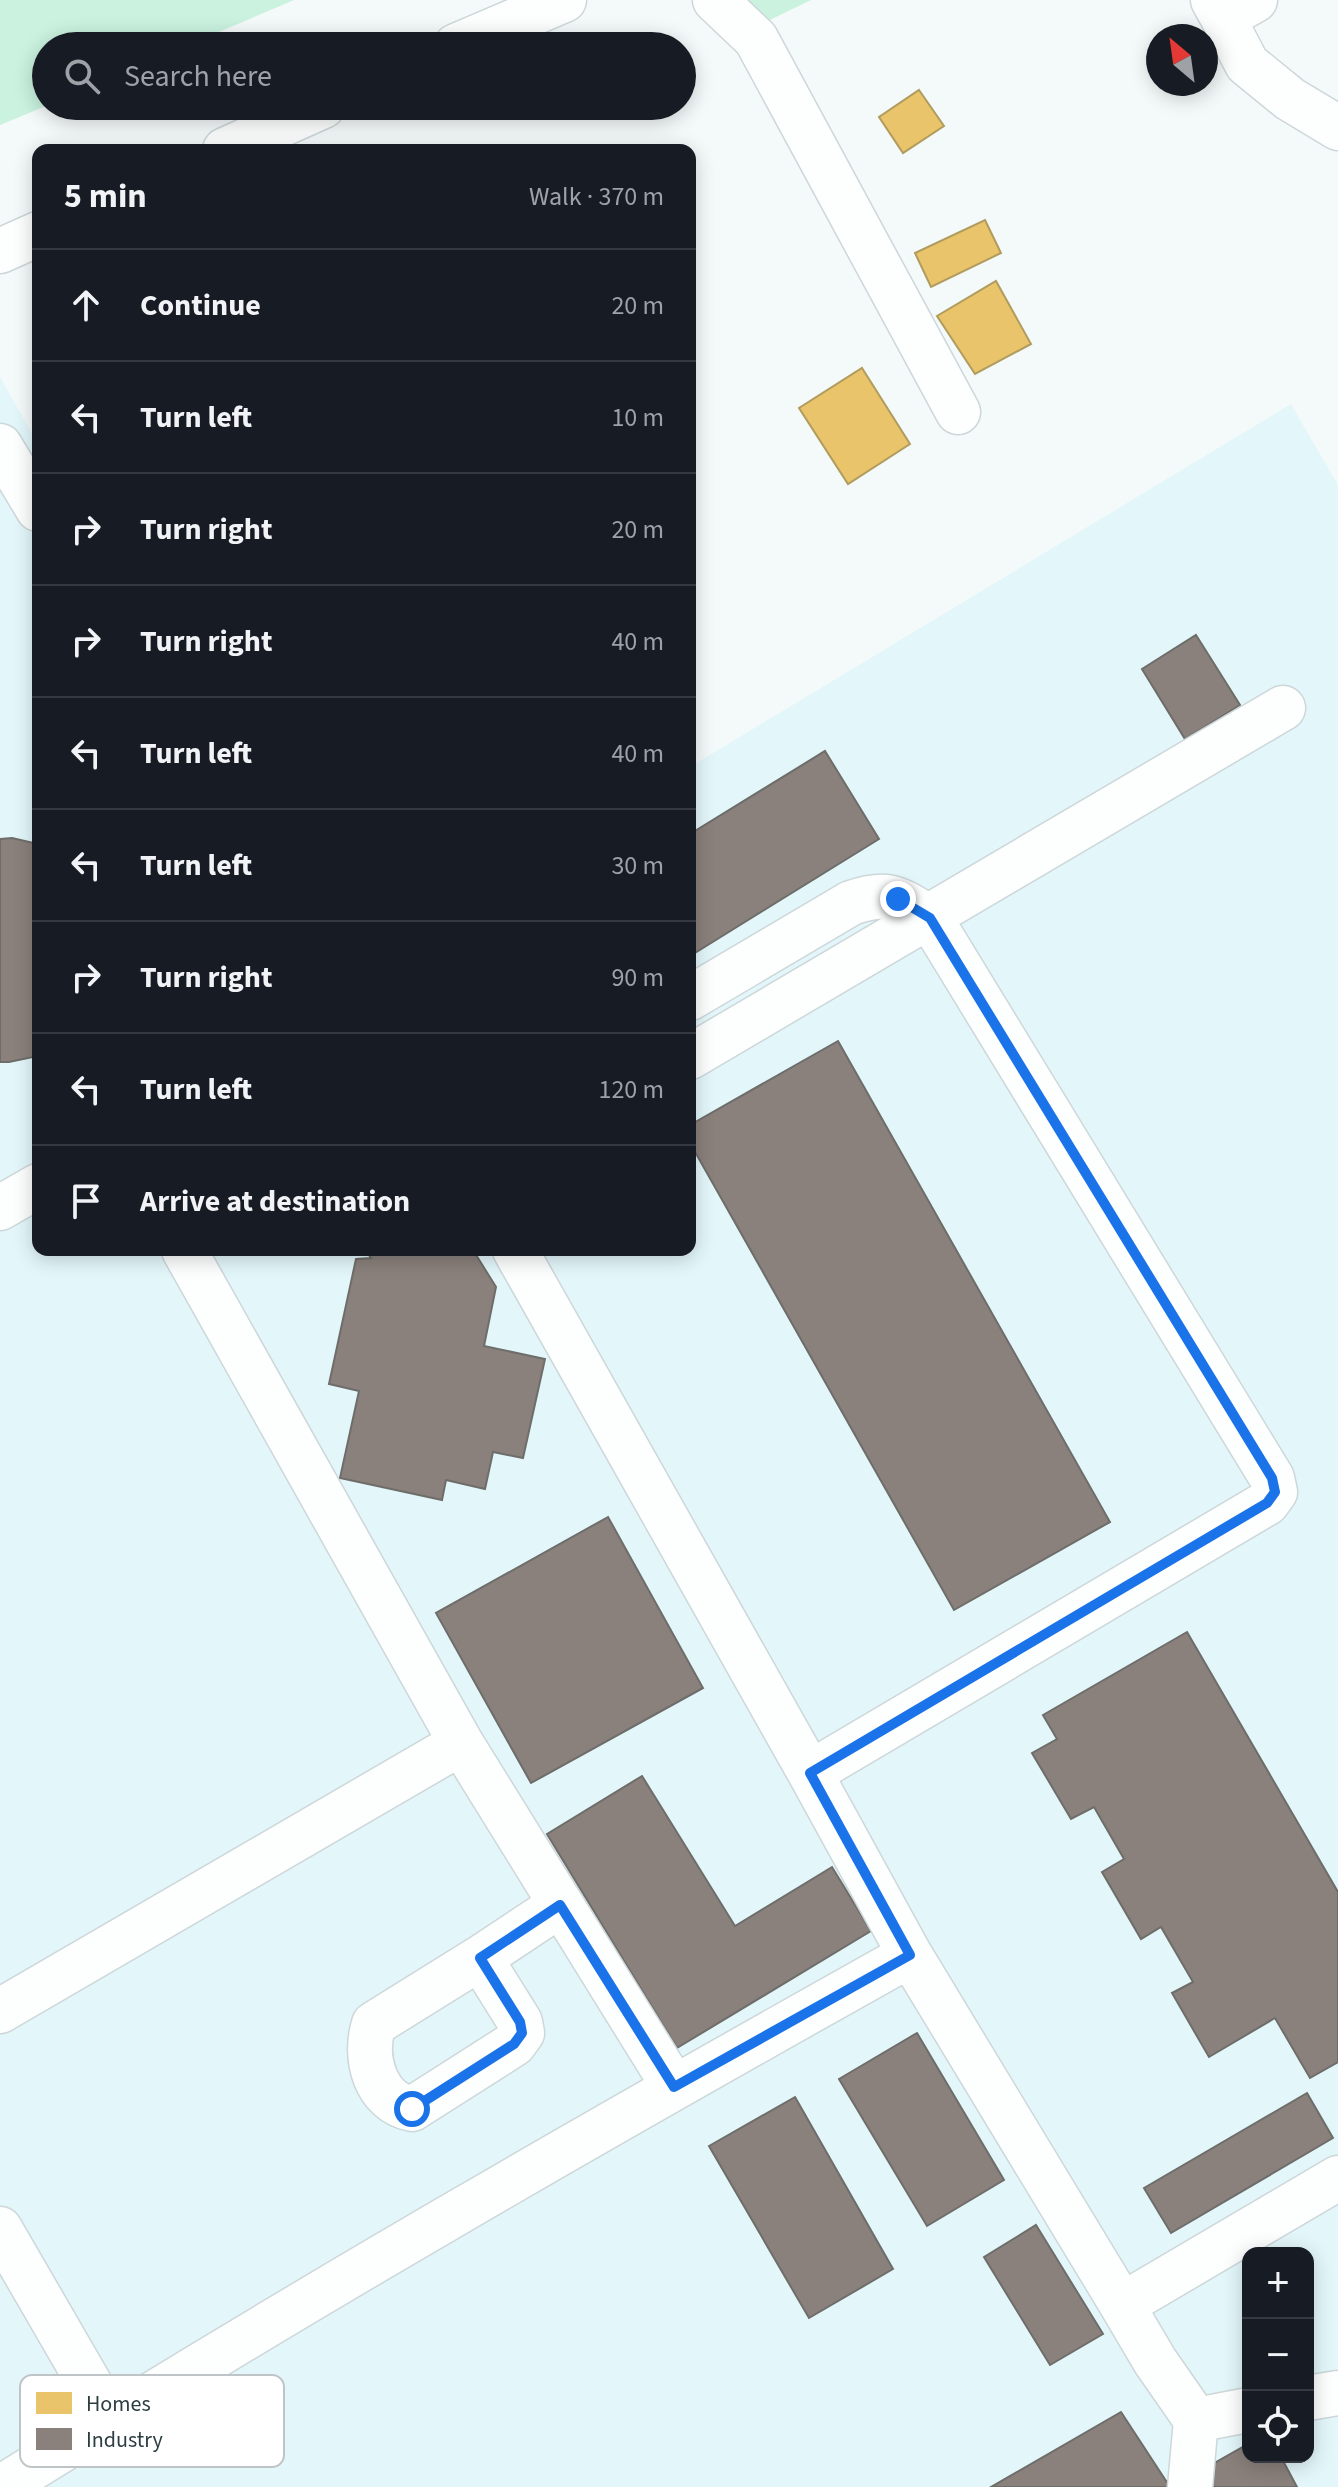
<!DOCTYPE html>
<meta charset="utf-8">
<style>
:root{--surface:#171b24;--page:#242831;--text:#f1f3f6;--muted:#9ea1a6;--line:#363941}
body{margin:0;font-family:"Source Sans 3",sans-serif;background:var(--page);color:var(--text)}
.controls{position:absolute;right:24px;bottom:24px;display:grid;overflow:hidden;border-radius:16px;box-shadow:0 4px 20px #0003}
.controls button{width:72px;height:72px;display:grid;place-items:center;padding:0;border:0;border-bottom:2px solid var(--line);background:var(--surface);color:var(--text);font:40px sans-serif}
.compass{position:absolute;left:1146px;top:24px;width:72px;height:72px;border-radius:50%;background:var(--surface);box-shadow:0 4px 20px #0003;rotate:331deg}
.stop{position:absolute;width:24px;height:24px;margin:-18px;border:6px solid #1a73e8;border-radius:50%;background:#fff}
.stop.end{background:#1a73e8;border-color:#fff;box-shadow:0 2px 8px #0008}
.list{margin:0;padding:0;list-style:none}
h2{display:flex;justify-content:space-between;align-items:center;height:104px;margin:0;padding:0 32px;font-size:34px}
h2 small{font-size:26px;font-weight:400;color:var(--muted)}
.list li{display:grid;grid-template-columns:52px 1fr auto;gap:24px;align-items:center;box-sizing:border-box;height:112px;padding:0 32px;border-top:2px solid var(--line)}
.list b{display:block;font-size:30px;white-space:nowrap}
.list em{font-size:26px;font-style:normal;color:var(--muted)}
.icon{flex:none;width:44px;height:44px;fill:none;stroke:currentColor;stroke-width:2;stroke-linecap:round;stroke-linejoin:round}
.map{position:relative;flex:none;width:1338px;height:2487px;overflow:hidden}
.search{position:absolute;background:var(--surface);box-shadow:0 4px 20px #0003;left:32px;top:32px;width:664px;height:88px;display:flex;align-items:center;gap:20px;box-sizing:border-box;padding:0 28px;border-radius:44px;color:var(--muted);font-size:30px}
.panel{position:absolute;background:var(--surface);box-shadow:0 4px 20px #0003;left:32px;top:144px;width:664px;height:1112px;border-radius:16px}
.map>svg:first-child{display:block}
</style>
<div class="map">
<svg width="1338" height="2487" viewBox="0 0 1338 2487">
<rect width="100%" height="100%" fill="#f4f9f9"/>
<!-- built -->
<path fill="#e3f7fb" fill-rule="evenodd" d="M0 377 38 444V1250H690V767L1291 404 1338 485V2487H0ZM1248 2253H1308V2457H1248Z"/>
<!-- green -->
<path fill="#caf2df" d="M0 0H294L186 46H46V106L0 125Z
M735 0H811L753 28Z"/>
<!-- homes -->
<path fill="#e9c46a" stroke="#b09c5e" stroke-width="2" d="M919 90 944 126 903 153 879 117Z
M985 220 1001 253 931 287 915 253Z
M996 281 1031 344 975 374 937 316Z
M862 368 910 444 848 484 799 408Z"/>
<!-- industry -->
<path fill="#8a817c" stroke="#6e6d6a" stroke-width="2" d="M1196 635 1240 705 1185 739 1142 669Z
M825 751 879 839 690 956V834Z
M12 838 38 844V1056L9 1062H0V839Z
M838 1041 1110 1522 954 1610 690 1143V1125Z
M365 1250H473L496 1287 484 1346 545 1359 523 1458 493 1452 485 1489 446 1480 442 1500 340 1478 359 1391 329 1384 356 1259 371 1258Z
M608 1517 703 1688 531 1783 436 1613Z
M1187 1632 1338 1892V2062L1310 2078 1275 2018 1209 2057 1172 1993 1193 1982 1161 1927 1141 1939 1102 1872 1124 1859 1094 1807 1071 1819 1032 1753 1057 1739 1043 1715Z
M642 1776 735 1926 832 1867 871 1931 677 2048 547 1834Z
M917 2033 1004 2180 927 2226 839 2079Z
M1307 2093 1333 2138 1171 2233 1144 2188Z
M795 2097 893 2269 809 2318 709 2146Z
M1036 2225 1103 2334 1050 2365 984 2257Z
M1121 2412 1170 2487H991Z
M1248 2444V2457H1281L1297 2487H1204L1197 2473Z"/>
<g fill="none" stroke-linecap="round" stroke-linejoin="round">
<!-- minor casing -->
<g stroke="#cdd7da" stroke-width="47">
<path id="minor" d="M715 0 756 39 958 412
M1213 0 1223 18 1255 0
M1223 18 1247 64 1290 99 1338 128
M456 46 564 0
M225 150 323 106
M0 251 38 234
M0 446 38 509
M690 1057 1283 708
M0 1208 38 1186
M184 1250 461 1743 674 2087
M515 1250 810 1773 1267 1503 1275 1492 1272 1478 930 918C897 898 889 890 851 903L690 998
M810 1773 910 1955 1122 2305 1338 2178
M480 1958 374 2024C363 2057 375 2102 412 2109L514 2044 522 2033 520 2022 480 1958 560 1905
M0 2011 461 1743
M0 2229 110 2419
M1122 2305 1155 2361 1196 2420 1248 2410
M1308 2398 1338 2393
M2 2487C299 2301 604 2126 910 1955
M1190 2487 1196 2420"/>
</g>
<!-- minor -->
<use href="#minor" stroke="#fdfefe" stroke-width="44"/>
</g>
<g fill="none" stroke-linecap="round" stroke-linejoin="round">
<!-- route -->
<path stroke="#1a73e8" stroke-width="10" d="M412 2109 514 2044 522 2033 520 2022 480 1958 560 1905 674 2087 910 1955 810 1773 1267 1503 1275 1492 1272 1478 930 918 898 899"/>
</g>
<!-- legend -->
<rect x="20" y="2375" width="264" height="92" rx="12" fill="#fff" stroke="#bfc5c6" stroke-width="2"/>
<rect x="36" y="2392" width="36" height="22" fill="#e9c46a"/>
<rect x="36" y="2428" width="36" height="22" fill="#8a817c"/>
<g font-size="22" fill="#2b3d41">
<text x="86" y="2411">Homes</text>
<text x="86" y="2447">Industry</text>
</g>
</svg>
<div class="controls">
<button>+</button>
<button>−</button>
<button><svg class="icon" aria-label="locate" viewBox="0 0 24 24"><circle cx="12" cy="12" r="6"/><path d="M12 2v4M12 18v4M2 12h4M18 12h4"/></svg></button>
</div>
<svg class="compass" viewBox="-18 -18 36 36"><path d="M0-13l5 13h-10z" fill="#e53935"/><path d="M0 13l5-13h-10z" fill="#9ea1a6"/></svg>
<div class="stop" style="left:412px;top:2109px"></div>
<div class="stop end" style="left:898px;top:899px"></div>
<div class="search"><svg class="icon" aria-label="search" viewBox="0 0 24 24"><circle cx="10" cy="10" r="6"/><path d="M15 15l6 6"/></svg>Search here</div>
<section class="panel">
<h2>5 min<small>Walk · 370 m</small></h2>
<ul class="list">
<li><svg class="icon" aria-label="ahead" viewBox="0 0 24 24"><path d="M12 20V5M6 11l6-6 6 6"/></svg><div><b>Continue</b></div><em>20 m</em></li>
<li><svg class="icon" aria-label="left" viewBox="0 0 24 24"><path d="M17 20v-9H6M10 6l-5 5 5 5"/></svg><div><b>Turn left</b></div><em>10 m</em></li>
<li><svg class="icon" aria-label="right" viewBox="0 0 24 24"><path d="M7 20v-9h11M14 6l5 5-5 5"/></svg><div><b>Turn right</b></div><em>20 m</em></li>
<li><svg class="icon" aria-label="right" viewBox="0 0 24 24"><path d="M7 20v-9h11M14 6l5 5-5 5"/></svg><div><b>Turn right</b></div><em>40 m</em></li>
<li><svg class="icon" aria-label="left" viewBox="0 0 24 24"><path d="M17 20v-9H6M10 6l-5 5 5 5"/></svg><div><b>Turn left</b></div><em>40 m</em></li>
<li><svg class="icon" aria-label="left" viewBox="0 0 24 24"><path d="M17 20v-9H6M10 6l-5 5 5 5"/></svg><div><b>Turn left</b></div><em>30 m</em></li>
<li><svg class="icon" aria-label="right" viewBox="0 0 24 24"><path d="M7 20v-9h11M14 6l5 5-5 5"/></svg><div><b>Turn right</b></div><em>90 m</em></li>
<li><svg class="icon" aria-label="left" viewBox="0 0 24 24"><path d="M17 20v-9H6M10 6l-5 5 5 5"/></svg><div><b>Turn left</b></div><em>120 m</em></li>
<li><svg class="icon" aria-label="arrive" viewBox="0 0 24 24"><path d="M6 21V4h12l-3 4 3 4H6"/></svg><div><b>Arrive at destination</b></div></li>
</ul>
</section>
</div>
